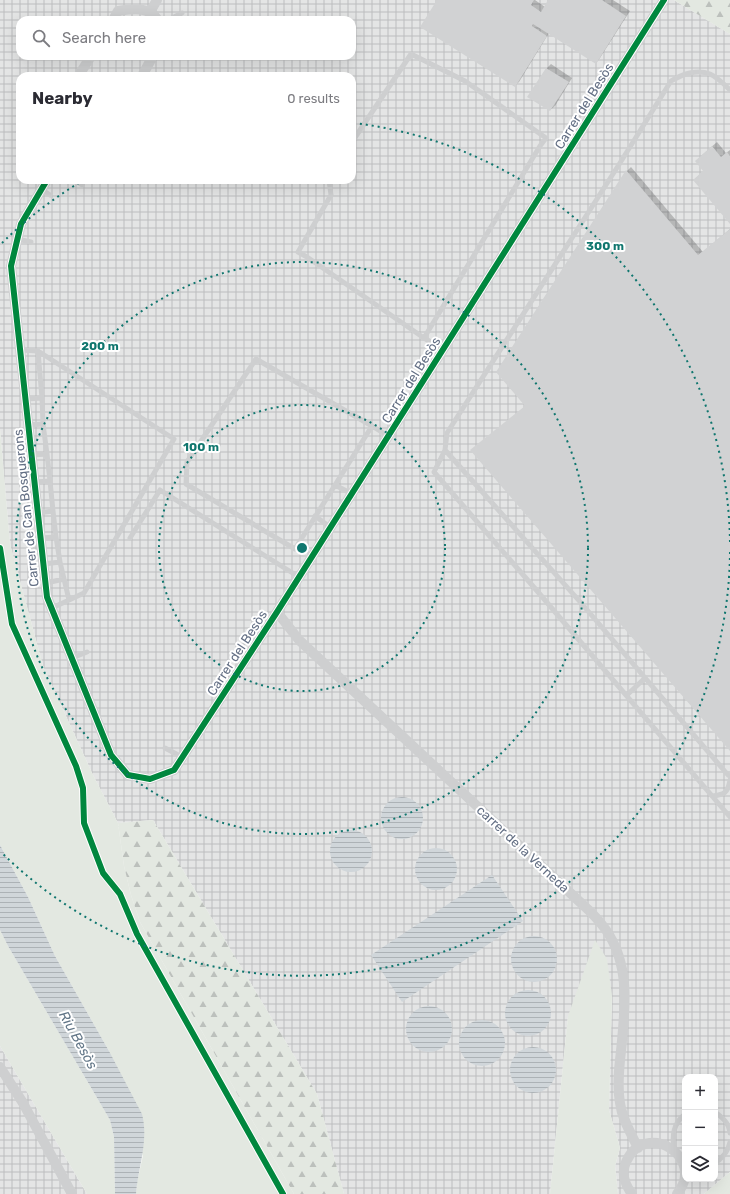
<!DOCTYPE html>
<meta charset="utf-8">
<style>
:root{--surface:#fff;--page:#f7f7f7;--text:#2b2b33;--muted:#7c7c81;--line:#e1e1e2}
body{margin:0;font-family:Rubik,sans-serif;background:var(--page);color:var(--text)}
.controls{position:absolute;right:12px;bottom:12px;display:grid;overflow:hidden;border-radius:8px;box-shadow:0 4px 16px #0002}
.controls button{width:36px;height:36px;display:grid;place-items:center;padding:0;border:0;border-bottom:1px solid var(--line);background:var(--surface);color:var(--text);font:20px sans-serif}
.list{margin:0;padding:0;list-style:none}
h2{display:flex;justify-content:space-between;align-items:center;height:52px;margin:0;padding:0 16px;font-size:17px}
h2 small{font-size:13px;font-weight:400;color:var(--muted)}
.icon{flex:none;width:22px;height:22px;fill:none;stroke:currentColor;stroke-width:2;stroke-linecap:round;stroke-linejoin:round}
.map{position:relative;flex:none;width:730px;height:1194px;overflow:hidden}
.search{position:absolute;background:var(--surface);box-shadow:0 4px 16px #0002;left:16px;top:16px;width:340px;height:44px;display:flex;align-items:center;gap:10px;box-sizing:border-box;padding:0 14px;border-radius:12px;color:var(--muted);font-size:15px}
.panel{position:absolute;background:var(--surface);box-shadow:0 4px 16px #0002;left:16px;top:72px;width:340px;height:112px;border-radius:12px}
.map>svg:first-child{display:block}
</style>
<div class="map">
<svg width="730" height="1194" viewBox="0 0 730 1194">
<defs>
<pattern id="industrial-grid" width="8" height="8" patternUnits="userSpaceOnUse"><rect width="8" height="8" fill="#e4e5e5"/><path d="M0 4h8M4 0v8" fill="none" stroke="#bcbebf"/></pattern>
<pattern id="forest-firs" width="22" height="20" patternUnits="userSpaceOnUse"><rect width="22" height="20" fill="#e3e8e1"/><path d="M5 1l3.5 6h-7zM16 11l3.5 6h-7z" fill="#bcc0bc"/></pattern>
<pattern id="water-rules" width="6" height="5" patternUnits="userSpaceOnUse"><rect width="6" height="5" fill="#d0d6da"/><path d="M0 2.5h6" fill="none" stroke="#acb2b6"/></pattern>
</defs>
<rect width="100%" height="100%" fill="#f4f5f3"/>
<!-- industrial -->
<path fill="url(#industrial-grid)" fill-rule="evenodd" d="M0 0H674L730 34V1172L704 1194H618L615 1166 620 1148 609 1110 612 996 568 1016 550 1194H344L317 1094 153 820 118 823 93 775 43 666 10 544 0 429ZM20 20H352V56H20ZM20 76H352V180H20ZM685 1077H715V1179H685Z
M0 1046 87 1194H0Z"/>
<!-- green -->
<path fill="#e3e8e1" d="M0 429 10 544 43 666 93 775 118 823 124 866 131 895 140 922 294 1194H136L137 1182 143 1156 109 1051 55 956 28 897 0 845Z
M0 930 8 946 110 1120 114 1137 115 1194H87L0 1046Z
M595 940 607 959 612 996 609 1110 620 1148 615 1166 618 1194H550L568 1016Z
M730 1172V1194H704Z"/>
<!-- forest -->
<path fill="url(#forest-firs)" d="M674 0H730V34L728 33Z
M153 820 317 1094 344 1194H294L140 922 131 895 124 866 118 823Z"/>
<!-- water -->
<path fill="url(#water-rules)" d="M381 818a21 21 0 1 1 42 0a21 21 0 1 1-42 0Z
M330 851a21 21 0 1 1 42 0a21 21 0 1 1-42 0Z
M0 845 28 897 55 956 109 1051 142 1114C149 1141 138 1167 136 1194H115L114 1137 110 1120 8 946 0 930Z
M415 869a21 21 0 1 1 42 0a21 21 0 1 1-42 0Z
M492 875 523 921 402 1002 371 955Z
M511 959a23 23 0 1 1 46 0a23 23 0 1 1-46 0Z
M505 1013a23 23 0 1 1 46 0a23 23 0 1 1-46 0Z
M406 1029a23 23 0 1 1 46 0a23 23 0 1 1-46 0Z
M459 1043a23 23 0 1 1 46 0a23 23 0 1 1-46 0Z
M510 1070a23 23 0 1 1 46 0a23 23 0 1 1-46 0Z"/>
<!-- shadow -->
<path fill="#0003" d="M439 0H535L545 7 550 0H613L630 11 600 58 596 63 549 33 519 82 514 86Z
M551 64 572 78 555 106 550 110 529 96 547 68Z
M717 142 726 153 730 150V222L704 171 700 157Z
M631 167 703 252 730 229V749L526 406 497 372 627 171Z"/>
<!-- building -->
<path fill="#d1d2d3" d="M437 0H534L531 5 541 12 548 0H602L626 16 596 64 533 24 532 26 547 36 515 87 420 27Z
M546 68 569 82 550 111 527 97Z
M712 146 721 157 727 152 730 156V224L693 180 703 171 695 161Z
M626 170 698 255 730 229V751L470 450 525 406 496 372Z"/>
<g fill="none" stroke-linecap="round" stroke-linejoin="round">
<!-- lane -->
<path stroke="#cecfd0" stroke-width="5" d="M168 20 182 13
M352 142 411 54 465 81 546 138 540 146 424 338
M74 180 82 185
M329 180 331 195 298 252 307 257 424 338 443 349
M41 189 50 195
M17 239 31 242
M20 350 38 351 174 439 84 593 52 608
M38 351 42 398
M26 399 42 398 43 424
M28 425 43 424 47 454
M372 426 256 359 187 462 186 484 295 549 372 426 388 436
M445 450 447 433 620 163 671 81C682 74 697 69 710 74 717 77 725 85 730 90
M32 455 47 454 50 481
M35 482 50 481 53 511
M335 485 352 494
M38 513 53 511 56 537
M315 516 330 527
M41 538 56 537 60 562
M130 538 160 490 299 577
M44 564 60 562 69 600
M46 583 64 579
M255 620 267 627
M72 658 87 652
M627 695 645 678
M165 748 182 757
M730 776 728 775 582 604 445 450 434 472 538 592 730 817
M712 796C724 795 728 793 730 780
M715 1112C723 1118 729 1123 730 1133
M674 1150C672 1135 673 1124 685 1114
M715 1163C723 1158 728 1152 730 1142"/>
<!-- street -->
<path stroke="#cecfd0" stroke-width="10" d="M150 12 157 0
M113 20 118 11C132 9 149 6 158 20
M81 76V72L91 56
M142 76 153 56
M47 180 21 224 11 266 47 597 111 755 128 775 150 779 174 770 277 612 664 0
M277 612 299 640 581 903C590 911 599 920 606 930 631 966 625 1010 621 1051 619 1068 617 1086 620 1103 622 1119 631 1133 638 1148
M0 1067 23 1103 72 1194
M632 1194C625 1185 621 1173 626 1162 645 1119 707 1157 677 1194"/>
<!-- cycleway casing -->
<g stroke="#fff" stroke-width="8">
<path id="cycleway" d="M47 180 21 224 11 266 47 597 111 755 128 775 150 779 174 770 277 612 664 0
M0 548 12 624 76 766 83 788 84 823 103 873 120 894 137 934 283 1194"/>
</g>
<!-- cycleway -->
<use href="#cycleway" stroke="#00873e" stroke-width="6"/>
</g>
<!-- distance rings -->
<g fill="none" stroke="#0f766e" stroke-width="2" stroke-dasharray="2 4">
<circle cx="302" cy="548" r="143"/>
<circle cx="302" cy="548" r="286"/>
<path d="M730 552A428 428 0 0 1 2 853M2 243A428 428 0 0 1 82 181M354 123A428 428 0 0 1 730 544"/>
</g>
<g text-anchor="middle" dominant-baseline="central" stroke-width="4" stroke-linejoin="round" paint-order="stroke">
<!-- street labels -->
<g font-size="13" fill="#636f84" stroke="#fff">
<text transform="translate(584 106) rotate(-58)">Carrer del Besòs</text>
<text transform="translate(411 380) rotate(-58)">Carrer del Besòs</text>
<text transform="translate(26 508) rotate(-96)">Carrer de Can Bosquerons</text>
<text transform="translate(237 653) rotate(-57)">Carrer del Besòs</text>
<text transform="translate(523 849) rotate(43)">carrer de la Verneda</text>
</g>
<!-- water labels -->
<g font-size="14" font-style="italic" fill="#637788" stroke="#fff">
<text transform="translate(78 1040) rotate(61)">Riu Besòs</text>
</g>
</g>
<circle cx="302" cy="548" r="6" fill="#0f766e" stroke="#fff" stroke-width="2"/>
<g font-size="12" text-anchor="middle" font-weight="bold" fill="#0f766e" stroke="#fff" stroke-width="4" stroke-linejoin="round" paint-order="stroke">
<text x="605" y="250">300 m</text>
<text x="100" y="350">200 m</text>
<text x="201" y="451">100 m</text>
</g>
</svg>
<div class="controls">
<button>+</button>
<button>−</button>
<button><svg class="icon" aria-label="layers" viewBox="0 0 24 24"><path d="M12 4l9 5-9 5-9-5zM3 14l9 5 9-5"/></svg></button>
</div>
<div class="search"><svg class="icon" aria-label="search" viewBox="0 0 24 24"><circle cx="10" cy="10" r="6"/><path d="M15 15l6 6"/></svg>Search here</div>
<section class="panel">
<h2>Nearby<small>0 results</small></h2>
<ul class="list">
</ul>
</section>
</div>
